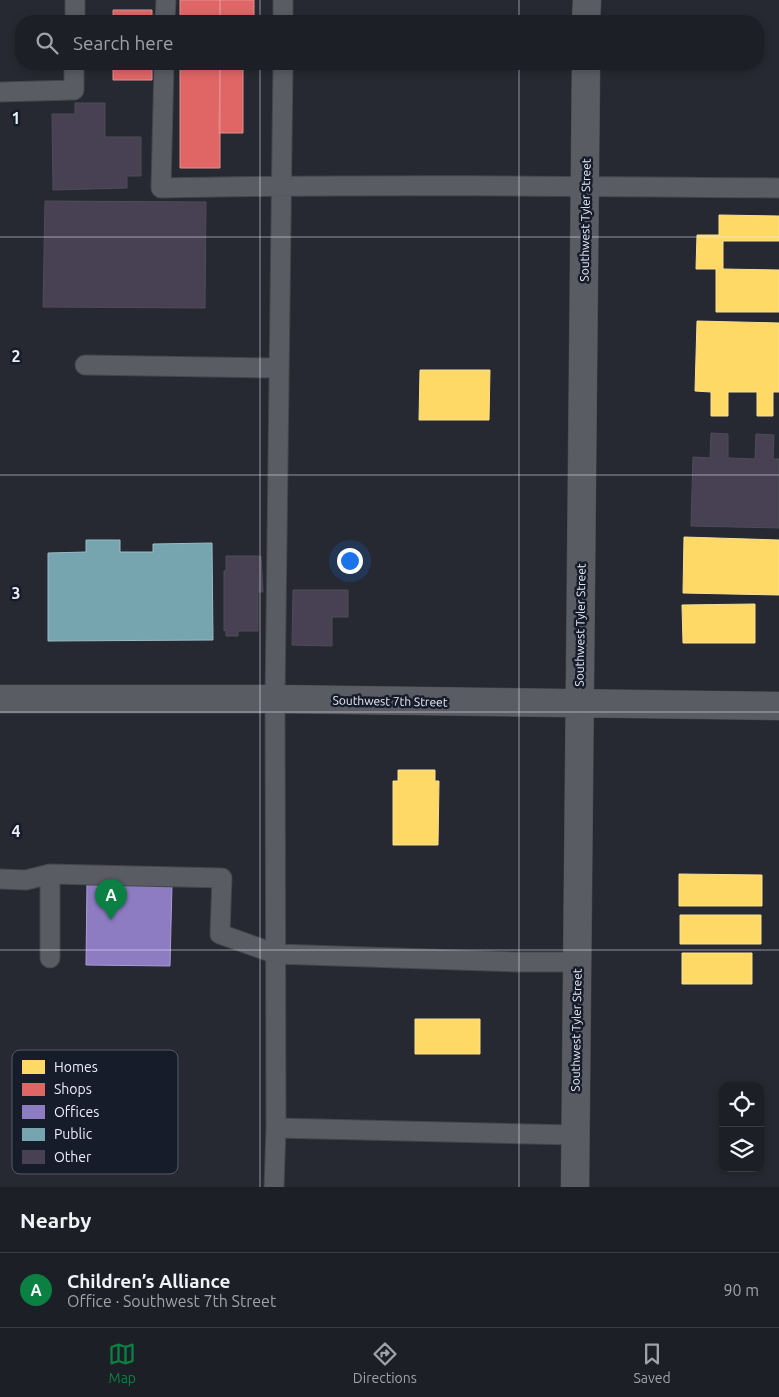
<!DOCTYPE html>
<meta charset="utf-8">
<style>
:root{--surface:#1c1f25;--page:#292c32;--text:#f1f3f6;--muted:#a0a2a7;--line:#3a3d42;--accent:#0b8043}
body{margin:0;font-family:Ubuntu,sans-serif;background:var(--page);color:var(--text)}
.controls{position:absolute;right:15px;bottom:15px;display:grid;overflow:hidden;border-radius:10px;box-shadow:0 2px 8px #0003}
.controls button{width:45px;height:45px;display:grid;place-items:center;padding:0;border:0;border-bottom:1px solid var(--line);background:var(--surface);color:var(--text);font:25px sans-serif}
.you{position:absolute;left:349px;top:560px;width:18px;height:18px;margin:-12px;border:4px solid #fff;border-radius:50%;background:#1a73e8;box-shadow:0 0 0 8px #1a73e833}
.badge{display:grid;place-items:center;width:32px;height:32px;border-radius:50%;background:var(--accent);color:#fff;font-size:16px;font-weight:700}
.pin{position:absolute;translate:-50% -41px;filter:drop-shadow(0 1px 2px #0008)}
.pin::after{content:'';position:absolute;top:26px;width:18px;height:15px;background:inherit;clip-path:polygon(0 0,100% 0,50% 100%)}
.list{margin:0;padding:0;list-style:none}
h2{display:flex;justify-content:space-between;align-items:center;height:65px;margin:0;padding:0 20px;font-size:21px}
h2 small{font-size:16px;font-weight:400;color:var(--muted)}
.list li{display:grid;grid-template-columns:32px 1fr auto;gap:15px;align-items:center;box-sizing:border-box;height:75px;padding:0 20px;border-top:1px solid var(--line)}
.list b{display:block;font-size:19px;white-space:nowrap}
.list p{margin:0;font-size:16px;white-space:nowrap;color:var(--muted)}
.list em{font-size:16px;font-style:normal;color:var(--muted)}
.icon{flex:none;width:28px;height:28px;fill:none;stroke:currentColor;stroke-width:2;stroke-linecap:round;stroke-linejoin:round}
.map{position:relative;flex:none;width:779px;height:1187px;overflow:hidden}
.search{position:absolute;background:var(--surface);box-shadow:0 2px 8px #0003;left:15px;right:15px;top:15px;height:55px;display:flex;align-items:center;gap:12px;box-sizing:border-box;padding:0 18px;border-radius:20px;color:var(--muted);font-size:19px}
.sheet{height:140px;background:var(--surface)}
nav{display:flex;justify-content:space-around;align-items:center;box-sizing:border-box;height:70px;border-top:1px solid var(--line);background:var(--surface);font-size:14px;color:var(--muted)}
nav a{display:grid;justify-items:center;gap:2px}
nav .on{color:var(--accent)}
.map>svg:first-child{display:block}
</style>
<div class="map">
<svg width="779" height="1187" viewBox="0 0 779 1187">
<rect width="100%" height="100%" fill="#262931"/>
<!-- homes -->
<path fill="#ffd966" stroke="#f9df92" d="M719 215 779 216V241H723V269L779 270V312H716V269H696L697 235H719Z
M697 321 779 323V392H773V416H757V392H728V416H711V392L695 391Z
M420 370H490L489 420H419Z
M684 537 779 540V595L683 593Z
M755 604V643H683L682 605Z
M398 770H435V781H439L438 845H393V781H398Z
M679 874 762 875V906H679Z
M680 915H761V944H680Z
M682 953H752V984H682Z
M415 1019H480V1054H415Z"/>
<!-- shops -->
<path fill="#e06666" stroke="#e38f92" d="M180 0H220V21H180Z
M220 0H254V21H220Z
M113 10H152V21H113Z
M113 64H152V80H113Z
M180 64H220V168H180Z
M220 64H243V133H219Z"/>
<!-- offices -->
<path fill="#8e7cc3" stroke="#aa9ed3" d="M87 882 172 884 170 966 86 965Z"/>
<!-- public -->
<path fill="#76a5af" stroke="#99bbc5" d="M86 540H120V552H153V544L212 543 213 640 48 641V553L86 552Z"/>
<!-- building -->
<path fill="#484153" stroke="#4d4d55" d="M75 103H105V137H141V176H127V188L53 190 52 114H75Z
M45 201 206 202 205 308 43 307Z
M711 433 728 434V458L755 459 756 434 774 435 773 459H779V528L691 526 693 457 710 458Z
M226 556H261L263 592H258V631H238V636H226V630L224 631V571H226Z
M293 590H348V617H332V646L292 645Z"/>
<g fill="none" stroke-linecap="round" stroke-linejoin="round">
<!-- service casing -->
<g stroke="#44464e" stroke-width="21">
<path id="service" d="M75 21V0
M165 21 166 0
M283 21V0
M164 64 161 188C367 184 573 186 779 188
M0 92 74 90V64
M85 365 278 368
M0 879 26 880 50 874 222 878 220 934 276 954 515 962H577
M50 958V874
M276 1128 575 1135
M274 1187 276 1128 275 699 283 64"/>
</g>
<!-- minor casing -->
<g stroke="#44464e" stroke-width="29">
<path id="minor" d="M586 21 587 0
M0 699H275L779 706
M575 1187 586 64"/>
</g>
<!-- service -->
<use href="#service" stroke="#5a5c64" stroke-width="19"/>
<!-- minor -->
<use href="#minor" stroke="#5a5c64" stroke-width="28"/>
</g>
<!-- grid -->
<path fill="none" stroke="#eaeef9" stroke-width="1" stroke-opacity="0.55" d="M260 0V21M519 0V21M260 64V1187M519 64V1187M0 237H779M0 475H779M0 712H779M0 950H779"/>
<g text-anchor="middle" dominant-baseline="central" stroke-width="5" stroke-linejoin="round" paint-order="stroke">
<!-- street labels -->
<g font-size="12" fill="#eaeef9" stroke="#171c2b">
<text transform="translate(585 220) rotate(-89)">Southwest Tyler Street</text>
<text transform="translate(580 625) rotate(-89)">Southwest Tyler Street</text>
<text transform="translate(390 701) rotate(1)">Southwest 7th Street</text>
<text transform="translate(576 1030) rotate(-89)">Southwest Tyler Street</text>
</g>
</g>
<!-- legend -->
<rect x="12" y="1050" width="166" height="124" rx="8" fill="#171c2b" stroke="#565b69" stroke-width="1"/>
<rect x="22" y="1060" width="23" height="14" fill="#ffd966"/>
<rect x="22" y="1083" width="23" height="13" fill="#e06666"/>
<rect x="22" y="1105" width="23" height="14" fill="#8e7cc3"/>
<rect x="22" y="1128" width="23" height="13" fill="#76a5af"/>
<rect x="22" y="1150" width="23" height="14" fill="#484153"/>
<g font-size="14" fill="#eaeef9">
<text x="54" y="1072">Homes</text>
<text x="54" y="1094">Shops</text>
<text x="54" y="1117">Offices</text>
<text x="54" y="1139">Public</text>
<text x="54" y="1162">Other</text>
</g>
<g font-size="16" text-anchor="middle" font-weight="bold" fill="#eaeef9" stroke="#171c2b" stroke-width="5" stroke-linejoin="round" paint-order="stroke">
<text x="16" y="124">1</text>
<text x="16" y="362">2</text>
<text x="16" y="599">3</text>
<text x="16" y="837">4</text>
</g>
</svg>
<div class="controls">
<button><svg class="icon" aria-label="locate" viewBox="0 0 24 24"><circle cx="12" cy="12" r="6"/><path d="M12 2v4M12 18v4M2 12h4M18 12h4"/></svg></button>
<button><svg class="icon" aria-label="layers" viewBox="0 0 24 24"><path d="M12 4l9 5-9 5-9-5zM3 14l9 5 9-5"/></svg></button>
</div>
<div class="you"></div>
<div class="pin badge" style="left:111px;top:920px">A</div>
<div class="search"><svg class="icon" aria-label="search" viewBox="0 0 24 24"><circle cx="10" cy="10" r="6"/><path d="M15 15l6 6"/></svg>Search here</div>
</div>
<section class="sheet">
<h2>Nearby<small></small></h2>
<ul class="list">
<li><span class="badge">A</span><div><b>Children’s Alliance</b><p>Office · Southwest 7th Street</p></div><em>90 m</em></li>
</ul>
</section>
<nav>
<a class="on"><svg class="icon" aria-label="map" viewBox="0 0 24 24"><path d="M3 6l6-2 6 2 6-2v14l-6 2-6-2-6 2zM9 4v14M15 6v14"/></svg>Map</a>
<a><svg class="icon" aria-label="directions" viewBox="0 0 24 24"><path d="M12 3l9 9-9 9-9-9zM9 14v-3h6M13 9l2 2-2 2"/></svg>Directions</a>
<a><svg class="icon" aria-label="saved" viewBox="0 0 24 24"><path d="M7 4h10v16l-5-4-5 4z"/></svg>Saved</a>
</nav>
